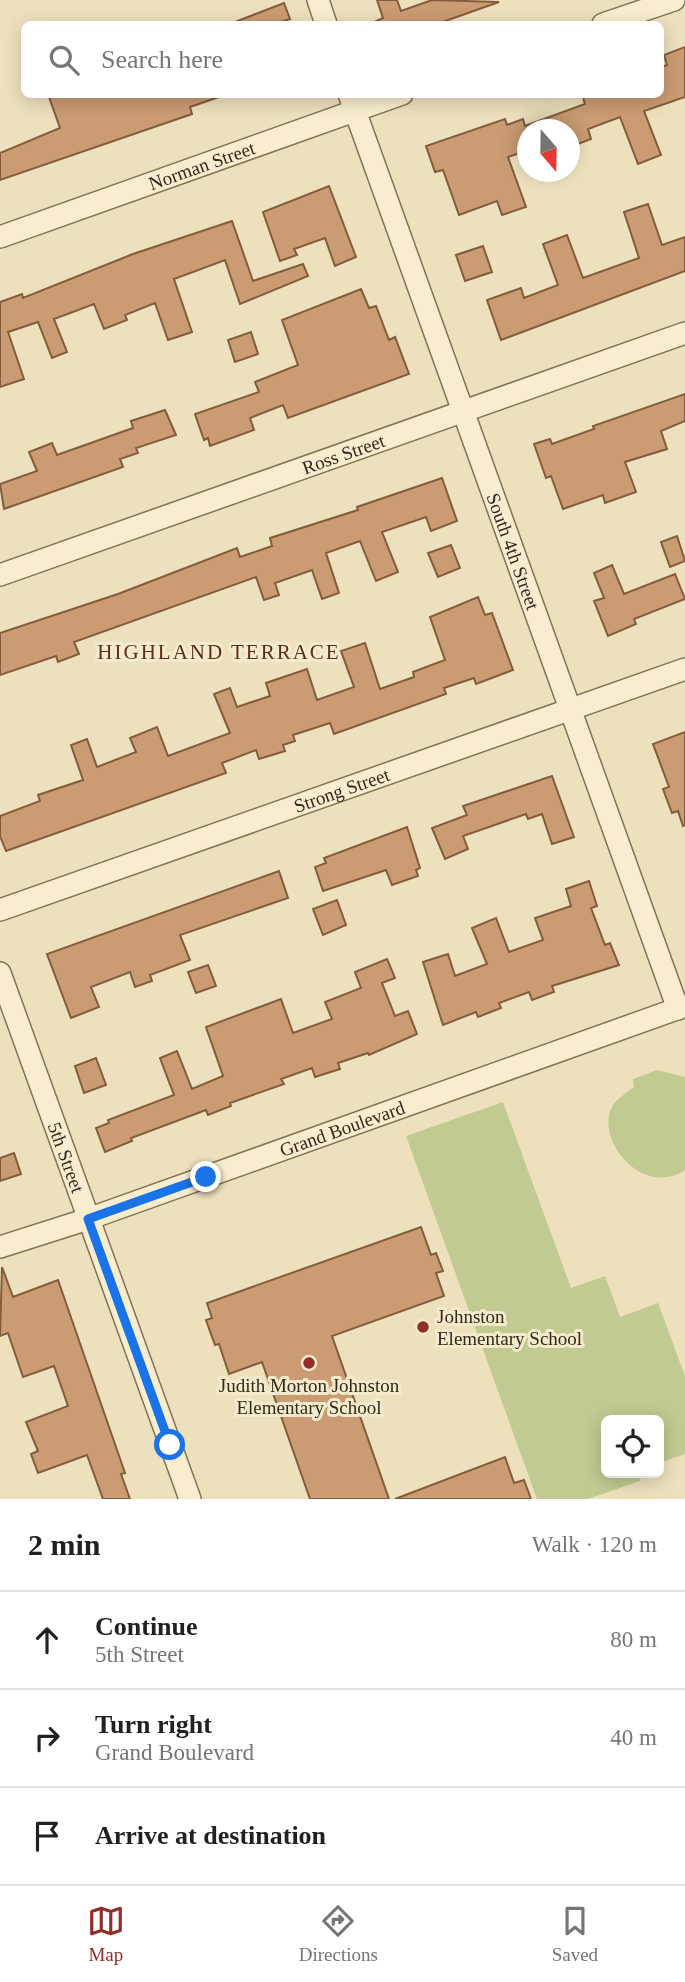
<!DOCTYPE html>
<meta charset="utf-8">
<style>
:root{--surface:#fff;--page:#f2f2f2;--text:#202124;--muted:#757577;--line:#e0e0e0;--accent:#922d27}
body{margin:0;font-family:Georgia,serif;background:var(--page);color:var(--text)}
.controls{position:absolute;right:21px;bottom:21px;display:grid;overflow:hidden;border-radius:10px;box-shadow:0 4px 18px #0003}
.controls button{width:63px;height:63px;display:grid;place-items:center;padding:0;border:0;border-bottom:2px solid var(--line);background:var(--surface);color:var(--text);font:35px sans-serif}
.compass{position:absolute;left:517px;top:119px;width:63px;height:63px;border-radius:50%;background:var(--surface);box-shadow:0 4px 18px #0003;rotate:160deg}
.stop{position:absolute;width:21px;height:21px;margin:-16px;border:5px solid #1a73e8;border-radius:50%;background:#fff}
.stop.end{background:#1a73e8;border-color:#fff;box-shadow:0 2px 7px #0008}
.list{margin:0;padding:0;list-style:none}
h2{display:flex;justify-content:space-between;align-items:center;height:91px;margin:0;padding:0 28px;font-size:30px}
h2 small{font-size:23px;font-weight:400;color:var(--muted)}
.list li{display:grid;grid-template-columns:46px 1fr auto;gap:21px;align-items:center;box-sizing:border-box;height:98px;padding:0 28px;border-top:2px solid var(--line)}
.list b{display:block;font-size:26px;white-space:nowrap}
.list p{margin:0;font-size:23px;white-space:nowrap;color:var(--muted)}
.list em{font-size:23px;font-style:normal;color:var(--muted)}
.icon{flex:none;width:38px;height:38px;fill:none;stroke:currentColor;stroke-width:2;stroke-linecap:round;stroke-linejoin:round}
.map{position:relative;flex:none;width:685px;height:1499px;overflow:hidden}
.search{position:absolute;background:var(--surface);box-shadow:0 4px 18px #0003;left:21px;right:21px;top:21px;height:77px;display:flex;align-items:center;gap:18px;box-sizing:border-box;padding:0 24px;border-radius:10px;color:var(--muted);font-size:26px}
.sheet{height:385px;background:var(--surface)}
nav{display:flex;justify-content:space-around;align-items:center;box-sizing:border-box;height:98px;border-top:2px solid var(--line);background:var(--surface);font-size:19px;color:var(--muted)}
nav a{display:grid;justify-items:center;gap:4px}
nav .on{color:var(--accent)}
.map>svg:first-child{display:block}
</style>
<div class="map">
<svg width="685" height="1499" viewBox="0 0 685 1499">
<rect width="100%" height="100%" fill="#ede1bd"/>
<!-- green -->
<path fill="#c0ca91" d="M657 1070 685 1077V1170C641 1199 593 1137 613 1105 618 1098 628 1092 634 1087L633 1079Z
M503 1102 571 1288 605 1276 620 1317 658 1303 685 1376V1454L659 1463V1420H606V1473H638L640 1481 588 1499H537L406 1136Z"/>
<!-- building -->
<path fill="#cb9c73" stroke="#835c3d" stroke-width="2" d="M377 0H397L401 11 432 0 499 2 437 24H370L383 18Z
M284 3 290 19 275 24H230Z
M685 47V97L644 111 661 155 638 164 620 117 588 129 591 139 570 147V130H527L528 150 508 157 526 207 502 215 497 201 459 215 443 170 435 172 426 146 505 119 507 125 523 119 525 126 585 104 582 94H661V67L667 65 664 55Z
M48 94H219V97L190 107 192 114 0 180V153L60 128Z
M329 186 356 257 335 266 325 238 294 249 297 255 280 261 263 212Z
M648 204 662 245 685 237V271L501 340 487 300 521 288 524 298 558 285 543 244 567 235 583 278 639 258 624 212Z
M232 221 253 281 303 264 308 276 240 304 225 260 174 279 192 332 168 340 155 303 125 315 127 320 104 329 94 304 54 319 67 352 52 358 38 322 8 332 24 379 0 387V302L22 294 23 298 133 254Z
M483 246 492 272 465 281 456 255Z
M361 289 369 308 376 306 389 340 395 337 409 374 288 418 283 405 250 418 254 430 210 446 208 438 204 440 195 414 259 392 255 382 298 365 282 320Z
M251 332 258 354 235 362 228 340Z
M685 394V421L661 431 667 449 625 462 636 492 605 503 603 495 563 509 551 476 546 478 534 444 550 439 552 444 594 429 593 426Z
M165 410 176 435 136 448 138 453 120 459 123 467 4 509 0 484 37 471 29 452 52 443 57 455 133 428 131 421Z
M442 478 457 521 431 531 426 517 382 532 398 572 376 581 360 541 326 553 339 593 322 599 312 570 275 583 279 595 264 600 256 577 74 642 79 654 58 662 56 656 0 675V633L118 594 237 548 240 557 272 546 270 538 358 510 357 507Z
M677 536 685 561 670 567 661 542Z
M451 545 460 568 438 577 428 553Z
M612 565 624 594 675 574 685 599 634 619 636 624 608 636 594 601 604 598 594 573Z
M478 597 485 615 492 613 513 670 476 684 474 678 444 688 446 694 334 734 330 723 293 735 295 741 283 745 285 751 259 759 256 750 222 763 226 773 6 851 0 836V816L40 801 38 795 83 780 71 745 87 739 97 767 136 752 130 738 157 727 168 756 230 733 214 694 230 688 237 707 270 696 266 683 307 669 317 700 354 687 341 651 365 643 380 689 414 677 413 672 445 660 430 617Z
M685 732V825L683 826 678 811 672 813 663 789 669 787 653 744Z
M552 776 574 837 552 844 542 814 528 819 526 814 463 836 468 849 445 859 432 828 467 815 463 806Z
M407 827 420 868 416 870 418 876 392 885 386 870 323 891 315 867 326 863 324 858Z
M279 871 288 898 180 935 190 960 150 975 152 981 135 987 130 972 91 987 99 1007 71 1018 47 954Z
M589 881 597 906 591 908 605 945 610 943 619 965 552 986 554 992 532 1000 529 992 499 1003 501 1008 478 1017 476 1012 443 1025 423 962 448 954 455 976 487 964 472 928 496 918 509 952 543 940 535 918 571 906 566 889Z
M337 900 346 925 323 935 313 909Z
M387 959 395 978 382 983 395 1016 408 1011 417 1034 369 1055 368 1053 338 1063 340 1069 315 1077 312 1068 281 1079 284 1084 230 1103 231 1106 208 1115 206 1110 131 1138 132 1141 105 1152 96 1128 109 1123 108 1120 174 1095 160 1058 177 1051 192 1089 223 1076 206 1027 281 999 293 1033 332 1019 325 1002 361 988 355 972Z
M208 965 216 986 196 993 188 972Z
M96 1058 106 1085 84 1093 75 1066Z
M14 1153 21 1174 0 1181V1158Z
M421 1227 431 1255 436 1253 443 1271 436 1273 444 1296 332 1336 389 1499H310L262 1362 229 1374 219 1344 215 1345 206 1320 212 1318 207 1303Z
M2 1267 13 1297 58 1280 125 1473 121 1474 130 1499H103L87 1455 38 1473 31 1454 38 1451 26 1422 68 1406 54 1366 23 1377 8 1333 0 1336Z
M505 1457 514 1483 524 1480 531 1499H395Z"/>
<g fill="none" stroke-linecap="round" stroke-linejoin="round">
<!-- minor casing -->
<g stroke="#847156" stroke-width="24">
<g id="minor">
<path d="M318 0 326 24"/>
<path d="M603 24 674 0"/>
<path id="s1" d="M349 94 678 1009"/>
<path id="s2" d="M0 237 402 94"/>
<path id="s3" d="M0 575 685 333"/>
<path id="s4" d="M0 910 685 669"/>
<path id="s5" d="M0 973 190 1499"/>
<path id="s6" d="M0 1247 88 1219 685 1006"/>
</g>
</g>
<!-- minor -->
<use href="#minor" stroke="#f8eecf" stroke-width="21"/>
</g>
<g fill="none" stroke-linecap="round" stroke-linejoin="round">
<!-- route -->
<path stroke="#1a73e8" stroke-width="9" d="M170 1445 88 1219 206 1177"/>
</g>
<!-- markers -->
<g fill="#922d27" stroke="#f4ebcc" stroke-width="2.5">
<circle cx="423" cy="1327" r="7"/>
<circle cx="309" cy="1363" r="7"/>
</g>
<g text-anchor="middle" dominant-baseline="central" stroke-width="6" stroke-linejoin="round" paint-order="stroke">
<!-- street labels -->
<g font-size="19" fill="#33281b" stroke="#f4ebcc">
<text stroke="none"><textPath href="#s2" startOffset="214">Norman Street</textPath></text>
<text stroke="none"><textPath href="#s3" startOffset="364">Ross Street</textPath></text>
<text stroke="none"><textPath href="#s1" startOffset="486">South 4th Street</textPath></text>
<text stroke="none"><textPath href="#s4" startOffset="362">Strong Street</textPath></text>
<text stroke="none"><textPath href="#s6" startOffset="362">Grand Boulevard</textPath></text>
<text stroke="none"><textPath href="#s5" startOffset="196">5th Street</textPath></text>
</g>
<!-- poi labels -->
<g font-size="19" fill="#33281b" stroke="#f4ebcc" text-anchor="start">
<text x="437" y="1316">Johnston<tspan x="437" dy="22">Elementary School</tspan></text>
<text x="309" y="1385" text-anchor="middle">Judith Morton Johnston<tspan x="309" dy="22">Elementary School</tspan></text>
</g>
<!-- neighbourhood labels -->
<g font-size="21" letter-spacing="2" fill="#5f2d1b" stroke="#f4ebcc">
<text x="219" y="652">HIGHLAND TERRACE</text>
</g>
</g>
</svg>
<div class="controls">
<button><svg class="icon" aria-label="locate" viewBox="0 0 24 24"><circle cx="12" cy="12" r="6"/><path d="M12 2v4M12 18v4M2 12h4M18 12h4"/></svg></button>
</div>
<svg class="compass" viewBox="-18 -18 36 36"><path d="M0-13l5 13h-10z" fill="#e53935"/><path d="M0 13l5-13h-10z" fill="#757577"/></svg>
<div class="stop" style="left:170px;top:1445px"></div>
<div class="stop end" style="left:206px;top:1177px"></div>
<div class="search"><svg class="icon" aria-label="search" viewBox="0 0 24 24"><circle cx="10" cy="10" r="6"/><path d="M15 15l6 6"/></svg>Search here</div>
</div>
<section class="sheet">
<h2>2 min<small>Walk · 120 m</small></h2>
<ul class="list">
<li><svg class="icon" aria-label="ahead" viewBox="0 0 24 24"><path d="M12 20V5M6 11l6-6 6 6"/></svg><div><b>Continue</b><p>5th Street</p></div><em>80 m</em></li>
<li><svg class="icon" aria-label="right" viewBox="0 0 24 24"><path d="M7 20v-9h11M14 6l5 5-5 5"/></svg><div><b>Turn right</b><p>Grand Boulevard</p></div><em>40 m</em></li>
<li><svg class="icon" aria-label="arrive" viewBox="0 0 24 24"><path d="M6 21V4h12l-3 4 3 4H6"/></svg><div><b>Arrive at destination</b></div></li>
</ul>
</section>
<nav>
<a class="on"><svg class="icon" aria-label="map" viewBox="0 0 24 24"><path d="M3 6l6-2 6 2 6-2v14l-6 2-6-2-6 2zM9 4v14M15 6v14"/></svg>Map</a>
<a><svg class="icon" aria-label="directions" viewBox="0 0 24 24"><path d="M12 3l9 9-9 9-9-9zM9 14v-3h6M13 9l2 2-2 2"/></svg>Directions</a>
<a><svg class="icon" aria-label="saved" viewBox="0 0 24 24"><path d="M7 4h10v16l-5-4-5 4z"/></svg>Saved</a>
</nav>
